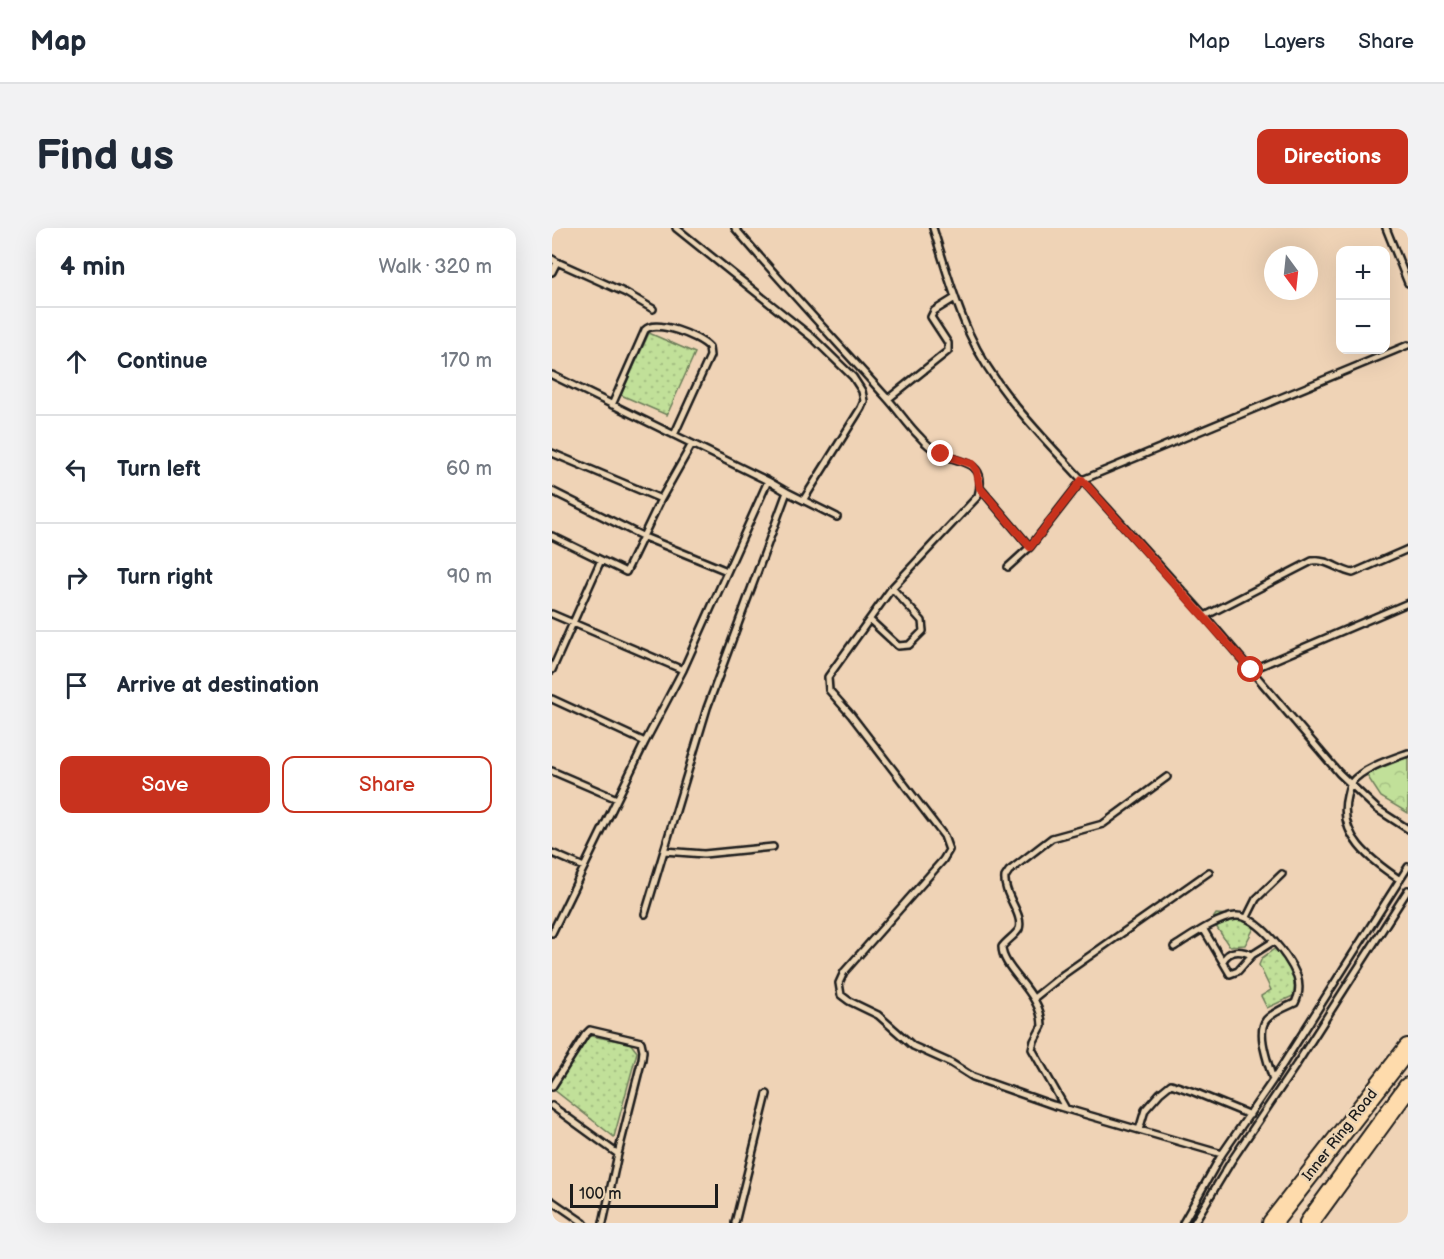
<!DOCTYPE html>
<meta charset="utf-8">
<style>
:root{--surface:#fff;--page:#f2f2f3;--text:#1f2937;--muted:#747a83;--line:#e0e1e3;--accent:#c8321e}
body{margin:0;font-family:"Balsamiq Sans",sans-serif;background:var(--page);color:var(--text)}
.controls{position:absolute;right:18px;top:18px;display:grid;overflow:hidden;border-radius:12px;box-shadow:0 6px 24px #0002}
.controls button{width:54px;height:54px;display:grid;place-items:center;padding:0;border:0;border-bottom:2px solid var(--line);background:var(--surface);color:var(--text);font:30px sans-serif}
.compass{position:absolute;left:712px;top:18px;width:54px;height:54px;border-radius:50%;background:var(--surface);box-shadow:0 6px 24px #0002;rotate:165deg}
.scale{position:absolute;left:18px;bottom:15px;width:148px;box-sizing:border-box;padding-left:6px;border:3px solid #1c1c1c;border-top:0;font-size:16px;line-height:21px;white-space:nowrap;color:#1c1c1c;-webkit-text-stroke:4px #ecd5b5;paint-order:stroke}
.stop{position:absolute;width:18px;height:18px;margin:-14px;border:4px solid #c8321e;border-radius:50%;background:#fff}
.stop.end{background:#c8321e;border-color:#fff;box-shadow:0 2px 6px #0008}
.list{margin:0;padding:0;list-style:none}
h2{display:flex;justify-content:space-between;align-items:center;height:78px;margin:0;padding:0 24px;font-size:26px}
h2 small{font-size:20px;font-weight:400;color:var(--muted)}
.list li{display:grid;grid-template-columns:39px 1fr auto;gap:18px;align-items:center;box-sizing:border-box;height:108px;padding:0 24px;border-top:2px solid var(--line)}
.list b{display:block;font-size:22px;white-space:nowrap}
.list em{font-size:20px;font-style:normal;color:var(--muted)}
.actions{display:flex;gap:12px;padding:18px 24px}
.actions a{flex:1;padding:14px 0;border:2px solid var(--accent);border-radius:12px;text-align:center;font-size:21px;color:var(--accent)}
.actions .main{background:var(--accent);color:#fff}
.icon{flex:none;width:33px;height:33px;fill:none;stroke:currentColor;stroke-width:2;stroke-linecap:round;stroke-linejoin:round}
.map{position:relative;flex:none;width:856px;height:995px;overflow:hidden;border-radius:12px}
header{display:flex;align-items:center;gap:36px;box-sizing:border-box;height:84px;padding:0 30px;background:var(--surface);border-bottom:2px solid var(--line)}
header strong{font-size:28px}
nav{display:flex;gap:33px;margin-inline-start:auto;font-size:21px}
.intro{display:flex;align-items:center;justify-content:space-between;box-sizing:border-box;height:144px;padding:0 36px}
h1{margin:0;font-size:42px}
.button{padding:15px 27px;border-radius:12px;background:var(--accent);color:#fff;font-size:21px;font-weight:700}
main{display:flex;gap:36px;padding:0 36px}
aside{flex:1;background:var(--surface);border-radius:12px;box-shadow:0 6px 24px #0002}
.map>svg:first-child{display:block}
</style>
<header>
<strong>Map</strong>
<nav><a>Map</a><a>Layers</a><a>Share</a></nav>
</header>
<div class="intro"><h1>Find us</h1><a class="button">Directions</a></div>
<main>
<aside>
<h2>4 min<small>Walk · 320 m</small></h2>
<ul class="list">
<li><svg class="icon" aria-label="ahead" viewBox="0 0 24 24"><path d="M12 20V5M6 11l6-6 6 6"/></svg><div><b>Continue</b></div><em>170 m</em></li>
<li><svg class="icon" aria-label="left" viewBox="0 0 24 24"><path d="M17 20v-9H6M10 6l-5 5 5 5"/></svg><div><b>Turn left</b></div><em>60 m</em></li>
<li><svg class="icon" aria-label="right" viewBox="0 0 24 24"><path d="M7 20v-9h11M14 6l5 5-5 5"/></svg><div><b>Turn right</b></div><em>90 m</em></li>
<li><svg class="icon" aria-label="arrive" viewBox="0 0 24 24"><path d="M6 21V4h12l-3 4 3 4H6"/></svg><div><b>Arrive at destination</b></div></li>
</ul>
<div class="actions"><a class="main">Save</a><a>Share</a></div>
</aside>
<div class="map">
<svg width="856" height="995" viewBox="0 0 856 995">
<defs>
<pattern id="grass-dots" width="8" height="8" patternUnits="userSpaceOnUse" patternTransform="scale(1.5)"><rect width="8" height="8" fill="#c1e099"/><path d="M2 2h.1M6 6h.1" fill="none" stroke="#a5c083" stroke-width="1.8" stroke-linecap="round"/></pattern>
<pattern id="forest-crowns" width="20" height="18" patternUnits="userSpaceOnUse" patternTransform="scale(1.5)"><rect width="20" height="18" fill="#c1e099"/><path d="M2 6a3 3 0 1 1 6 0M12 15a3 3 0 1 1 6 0" fill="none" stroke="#a5c083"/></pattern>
</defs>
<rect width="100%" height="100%" fill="#efd3b6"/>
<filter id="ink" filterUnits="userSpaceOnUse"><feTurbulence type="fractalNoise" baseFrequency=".0167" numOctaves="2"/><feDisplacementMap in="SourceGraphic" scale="12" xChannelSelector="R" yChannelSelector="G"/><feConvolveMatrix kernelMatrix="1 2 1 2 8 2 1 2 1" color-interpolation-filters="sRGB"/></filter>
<g filter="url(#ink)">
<!-- grass -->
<path fill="url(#grass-dots)" stroke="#6e7e5a" stroke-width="1.5" d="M97 105 143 125 115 187 69 167Z
M664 686 679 687 703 698 693 717 677 718 660 692Z
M725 719 741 741 743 767 715 780 709 768 719 762 707 737 710 730Z
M33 807 78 815 85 824 62 909 1 861Z"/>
<!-- forest -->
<path fill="url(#forest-crowns)" stroke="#6e7e5a" stroke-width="1.5" d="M856 529V585L829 569 814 546Z"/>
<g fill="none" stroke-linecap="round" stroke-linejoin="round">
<!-- lane casing -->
<g stroke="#1c1c1c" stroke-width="10">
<path id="lane" d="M124 0 262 111 301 149 310 163 312 173 309 180 252 271
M183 0C232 58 284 113 335 170 346 182 355 196 367 208 373 215 380 221 388 225 410 237 436 232 426 268L340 360 276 449 277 462 299 487 392 608 397 622 391 632 292 744 287 755 289 767 297 773 326 787 361 818 399 835 421 849 501 877 670 926
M381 0C392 35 402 72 417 105 442 161 489 207 530 252L856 117
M834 0 856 55
M0 31 5 34 0 44
M5 34 74 65 101 81
M0 147 216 253 131 442 93 514 0 705
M336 171 396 123V115L379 89 382 83 403 70
M60 177 93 102C104 91 147 108 157 119L158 128 122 207
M0 225 109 271 140 216
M428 260 478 319
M0 263 92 309 175 343
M235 264 285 289
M0 308 49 332
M456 339 478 319 530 252 653 388 760 333C776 331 786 342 801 345L856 321
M0 386 131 442
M653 388 787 545 825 581 856 601
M318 392 346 418 357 417 371 403 370 393 340 360
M0 442 49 332 74 344 109 271
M699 442 856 375
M0 471 93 514
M0 543 65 571
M112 623 152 626 221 619
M0 625 32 639
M848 652C819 632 785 608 795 568 796 564 797 558 799 555 810 540 839 531 856 525
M93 686 155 480 235 264 216 253
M695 689 704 671 730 646
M652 702 678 746 686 743 700 727 722 713
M622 719C638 709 666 689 684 688 706 687 737 729 745 748 748 757 747 767 743 775 734 779 721 784 714 792 704 805 717 837 721 852
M671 733C677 721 689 722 700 727
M482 770 512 746 657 644
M0 859 33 807 38 802 89 814 91 823 90 831 66 926 51 995
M0 878 66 926
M514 881 480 821 482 813 490 798C490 764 450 742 450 719 455 712 463 708 467 701 472 686 451 667 453 649L457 643 500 610 551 596 615 549
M587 902 593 882 608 865 619 856 642 864 698 887
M0 973 32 995
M183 995 215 866
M631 995 670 926 721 852 856 639
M642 995 680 932 744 837 856 662"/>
</g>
<!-- highway casing -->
<g stroke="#1c1c1c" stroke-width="22">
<path id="highway" d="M720 995 856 820
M757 995 856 859"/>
</g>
<!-- lane -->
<use href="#lane" stroke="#ecd5b5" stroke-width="5"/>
<!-- highway -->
<use href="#highway" stroke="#fedbac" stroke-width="18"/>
</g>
</g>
<g fill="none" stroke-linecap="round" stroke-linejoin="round" filter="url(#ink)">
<!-- route -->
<path stroke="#c8321e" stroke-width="8" d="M389 226 420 236 425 243 428 260 478 319 530 252 699 442"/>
</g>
<g text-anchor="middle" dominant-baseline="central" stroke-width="5" stroke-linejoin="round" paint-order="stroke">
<!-- street labels -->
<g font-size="15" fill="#1c1c1c" stroke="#ecd5b5">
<text transform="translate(788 907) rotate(-52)">Inner Ring Road</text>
</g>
</g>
</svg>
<div class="controls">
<button>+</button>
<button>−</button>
</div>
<svg class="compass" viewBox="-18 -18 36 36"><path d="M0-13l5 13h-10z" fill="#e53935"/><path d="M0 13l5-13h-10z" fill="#747a83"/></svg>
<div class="scale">100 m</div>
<div class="stop" style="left:699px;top:442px"></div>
<div class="stop end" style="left:389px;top:226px"></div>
</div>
</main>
